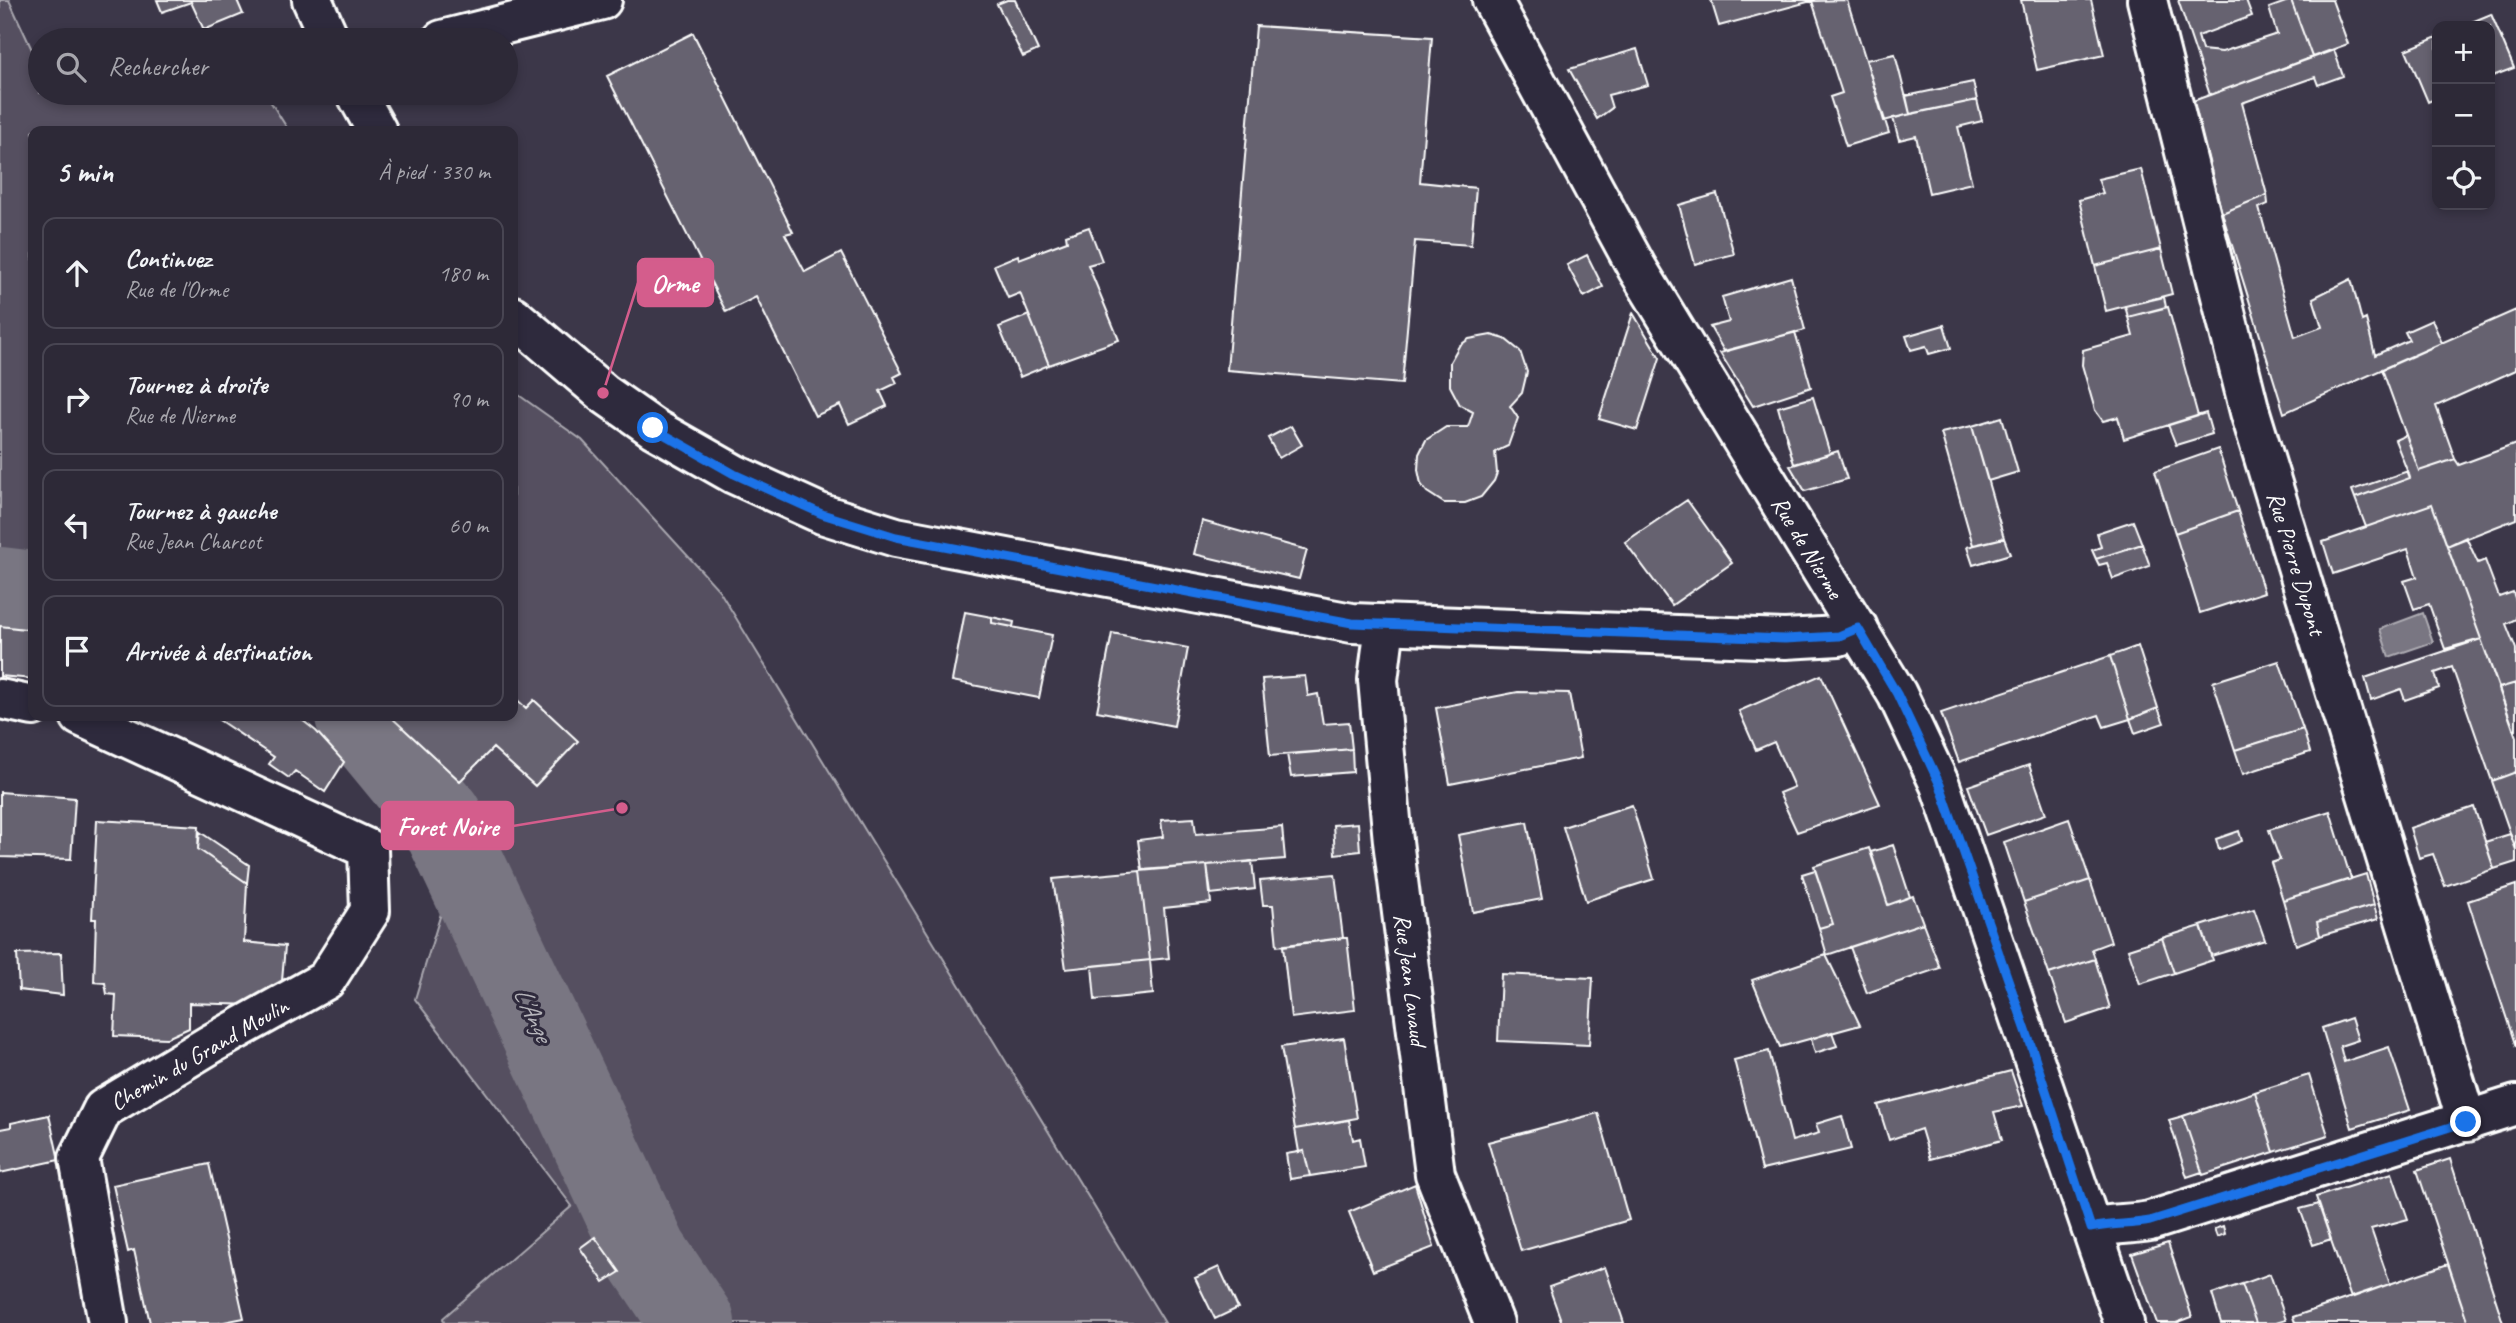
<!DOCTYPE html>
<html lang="fr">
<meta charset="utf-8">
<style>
:root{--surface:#2d2937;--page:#35313f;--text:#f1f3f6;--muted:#a7a6ad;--line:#484552}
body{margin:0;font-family:Caveat,sans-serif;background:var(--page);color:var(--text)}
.controls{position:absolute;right:21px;top:21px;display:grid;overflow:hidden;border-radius:14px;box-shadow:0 4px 10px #0003}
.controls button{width:63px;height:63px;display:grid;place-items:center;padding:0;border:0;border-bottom:2px solid var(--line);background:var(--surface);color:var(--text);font:35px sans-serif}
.stop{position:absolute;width:21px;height:21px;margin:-16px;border:5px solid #1a73e8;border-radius:50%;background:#fff}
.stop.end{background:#1a73e8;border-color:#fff;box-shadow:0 2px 7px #0008}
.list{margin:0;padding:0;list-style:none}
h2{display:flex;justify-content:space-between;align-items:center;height:91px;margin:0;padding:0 28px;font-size:30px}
h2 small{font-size:23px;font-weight:400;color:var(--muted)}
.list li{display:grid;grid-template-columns:46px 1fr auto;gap:21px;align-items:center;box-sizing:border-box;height:112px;margin:0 14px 14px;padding:0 14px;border:2px solid var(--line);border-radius:14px}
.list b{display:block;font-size:26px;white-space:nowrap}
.list p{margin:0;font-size:23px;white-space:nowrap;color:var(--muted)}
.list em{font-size:23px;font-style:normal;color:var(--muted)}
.icon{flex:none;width:38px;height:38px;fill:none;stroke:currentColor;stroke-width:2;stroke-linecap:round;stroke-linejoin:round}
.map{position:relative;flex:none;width:2516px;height:1323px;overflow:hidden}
.search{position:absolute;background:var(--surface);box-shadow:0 4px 10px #0003;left:28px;top:28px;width:490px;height:77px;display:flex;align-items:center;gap:18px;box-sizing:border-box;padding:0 24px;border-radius:38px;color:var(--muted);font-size:26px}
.panel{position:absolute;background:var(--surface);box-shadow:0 4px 10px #0003;left:28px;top:126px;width:490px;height:595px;border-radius:14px}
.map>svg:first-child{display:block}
</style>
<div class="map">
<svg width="2516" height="1323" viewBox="0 0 2516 1323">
<rect width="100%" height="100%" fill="#3c3749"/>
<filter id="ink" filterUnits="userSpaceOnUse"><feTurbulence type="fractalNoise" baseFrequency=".0143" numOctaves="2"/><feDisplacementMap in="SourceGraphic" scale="14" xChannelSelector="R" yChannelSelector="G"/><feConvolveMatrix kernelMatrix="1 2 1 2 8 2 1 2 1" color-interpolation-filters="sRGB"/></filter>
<g filter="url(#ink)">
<!-- green -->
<path fill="#555060" stroke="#aaa8b0" stroke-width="2" d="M0 0H9L40 67V93H52L56 99 107 93H265L289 131H33V612L0 607Z
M513 391 582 440 719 590 1165 1323H444L443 1318 572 1206 415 999 445 900 339 716H513Z"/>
<!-- water -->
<path fill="#797682" stroke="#afadb4" stroke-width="2" d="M2423 613 2433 642 2389 657 2380 629Z"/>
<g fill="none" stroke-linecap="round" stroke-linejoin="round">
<!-- river -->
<path stroke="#797682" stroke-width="84" d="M0 589 33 593
M357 716 441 818 646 1253 693 1323"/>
</g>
<!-- building -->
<path fill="#666270" stroke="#fff" stroke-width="2" d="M157 0H237L243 14 204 30 191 2 162 12Z
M1007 0H1015L1038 50 1023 57 997 4Z
M1711 0H1815L1719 26Z
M1847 0 1889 133 1846 146 1830 97 1842 93 1812 1Z
M2021 0H2091L2104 55 2037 70Z
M2178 0H2246L2252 16 2198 36 2202 50 2222 52 2277 34 2269 8 2291 0 2312 57 2210 95Z
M2291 0H2332L2348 44 2312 57Z
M2491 14 2514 68 2490 77V26H2462Z
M1256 26 1432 37 1420 182 1476 188 1471 245 1415 241 1402 384 1227 370Z
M693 33 793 232 785 234 805 272 841 253 902 373 894 377 897 383 880 391 887 406 849 424 840 405 815 416 756 297 726 312 607 76Z
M2437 37V98L2428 102 2406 50Z
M1637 49 1648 85 1608 95 1612 108 1597 119 1569 69Z
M2334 50 2343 76 2318 85 2315 77 2242 103 2267 195 2222 213 2193 101Z
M1895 54 1910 114 1884 121 1866 60Z
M1973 82 1977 100 1910 114 1906 96Z
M1977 100 1982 121 1958 127 1972 183 1929 193 1916 136 1899 140 1893 118Z
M2141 169 2161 249 2095 266 2079 200 2103 193 2098 179Z
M1717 194 1734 254 1695 264 1679 205Z
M2267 195 2268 204 2259 208 2295 337 2322 327 2313 298 2351 279 2362 321 2366 319 2375 355 2409 340 2405 332 2432 320 2442 343 2284 413 2222 213Z
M1089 227 1102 261 1088 265 1119 340 1049 365 1020 293 1008 298 994 265 1018 255 1019 259 1067 241 1066 235Z
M2161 249 2172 294 2106 311 2095 266Z
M1587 255 1603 287 1584 297 1567 265Z
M1791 277 1805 330 1724 351 1710 327 1729 322 1722 297Z
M2164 297 2166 307 2128 317 2125 306Z
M2168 307 2198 416 2124 439 2118 417 2103 421 2095 410 2082 365 2083 350 2133 336 2128 317Z
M2516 310V370L2436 406 2455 459 2419 471 2382 369Z
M1633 313 1660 358 1637 430 1599 419Z
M1029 315 1049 365 1020 377 999 327Z
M1944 325 1951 348 1929 354 1926 346 1911 350 1906 336Z
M1795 332 1811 387 1753 406 1720 353Z
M1491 335 1505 339 1520 351 1527 372 1522 393 1510 406 1518 418 1508 446 1495 452 1497 473 1494 481 1481 497 1465 503H1444L1427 492 1421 484 1418 470 1419 454 1426 440 1446 427H1468L1473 412 1460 405 1450 386V362L1459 346 1469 339Z
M1813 397 1830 454 1794 464 1778 407Z
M2206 413 2212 434 2176 445 2168 425Z
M2002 417 2018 472 1988 481 1972 426Z
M1291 426 1302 445 1279 458 1268 438Z
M1972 426 2004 538 1973 545 1941 433Z
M2406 435 2419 471 2455 459 2459 465 2516 444V519L2447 546 2432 504 2366 527 2355 498 2410 478 2395 440Z
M2218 449 2238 511 2175 533 2155 471Z
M1838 451 1847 479 1805 491 1790 466Z
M2408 471 2410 478 2355 498 2352 490Z
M1687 500 1732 563 1672 605 1625 542Z
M2432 504 2481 639 2445 649 2429 604 2414 609 2404 581 2417 577 2408 549 2333 574 2323 542Z
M2238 511 2264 592 2200 613 2175 533Z
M1202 521 1307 550 1299 579 1194 554Z
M2133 521 2142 544 2096 559 2092 550 2101 547 2097 533Z
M2466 537 2478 563 2485 560 2499 597 2513 592 2516 601V619L2506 624 2516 649V683L2499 688 2447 546Z
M2004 538 2010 554 1973 565 1967 547Z
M2142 544 2150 566 2113 579 2107 563 2099 565 2096 559Z
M965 612 992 617V623L1052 635 1039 698 952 681Z
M992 617 1014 622 1013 627 992 623Z
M0 626 33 630V679L0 676Z
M1112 633 1188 648 1174 726 1097 711Z
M2481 639 2516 737V772L2492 781 2452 667 2435 673 2439 688 2405 700 2401 689 2371 700 2365 678Z
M2138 646 2158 708 2130 719 2110 656Z
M2110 656 2130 719 2104 727 2099 715 1959 762 1941 713Z
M2279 661 2303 729 2235 750 2213 682Z
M1821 675 1880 804 1797 832 1779 793 1794 787 1774 742 1756 750 1739 711Z
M1305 676 1308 696 1318 694 1323 724 1349 722 1352 749 1270 756 1262 679Z
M2516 683V730H2514L2499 688Z
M1518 692 1569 693 1581 758 1450 784 1436 708Z
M513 696 526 708 534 700 578 741 535 786 493 748 460 781 390 716H513Z
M2158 708 2164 723 2135 733 2130 719Z
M213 716H297L316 731 344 762 325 792 295 771 289 778 269 764 274 757Z
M2303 729 2310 752 2243 774 2235 750Z
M1352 749 1353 772 1291 777 1287 754Z
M2029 765 2046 814 1986 835 1968 786Z
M2516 772V850L2492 781Z
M0 792 75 798 71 859 0 857Z
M1632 805 1654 879 1586 901 1563 827Z
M2474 807 2494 869 2445 886 2433 854 2419 858 2410 828Z
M2330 811 2351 879 2283 900 2271 863 2280 860 2269 830Z
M1194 818 1196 834 1282 827 1285 859 1142 870 1138 840 1163 837 1161 820Z
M2069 819 2090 880 2024 902 2004 842Z
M97 820 199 826 198 849 247 883 244 942 285 946 282 981 254 1005 189 1003V1028L167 1038 114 1036 116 995 107 994 105 983 94 982 96 919H92Z
M1527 822 1542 899 1473 912 1458 835Z
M1358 823 1360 851 1335 854 1333 825Z
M2239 831 2242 841 2219 850 2216 839Z
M200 832 249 865 247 883 198 849Z
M2510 834 2516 850V862L2494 869 2485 842Z
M1893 845 1910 897 1888 905 1871 852Z
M1869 848 1888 905 1913 896 1923 923 1827 955 1819 928 1833 924 1814 866Z
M1252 861 1255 889 1211 894 1207 865Z
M1207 865 1211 903 1164 908 1169 958 1150 960 1140 871Z
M1815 870 1833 924 1819 928 1802 874Z
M1140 871 1150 960 1066 969 1053 879Z
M1335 874 1343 938 1277 946 1273 905H1263L1260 881Z
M2366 874 2374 905 2317 922 2320 936 2296 945 2283 900Z
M2090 880 2111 942 2092 949 2095 959 2049 974 2024 902Z
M2516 885V1047L2468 901Z
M2374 905 2378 919 2320 936 2317 922Z
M2254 909 2265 940 2211 956 2201 926Z
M1923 923 1940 968 1867 993 1850 947Z
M2201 926 2213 960 2174 973 2162 938Z
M1343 938H1347L1355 1010 1291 1018 1283 946Z
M2162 938 2174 973 2140 984 2128 949Z
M61 953 63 995 19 990 17 954Z
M1826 955 1860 1025 1780 1047 1752 980Z
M2095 959 2110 1008 2066 1023 2049 974Z
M1150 960 1153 994 1095 1000 1092 966Z
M1501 974 1593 978 1589 1045 1498 1041Z
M2351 1018 2358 1040 2340 1046 2344 1062 2389 1047 2410 1110 2352 1128 2322 1028Z
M1832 1032 1837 1046 1815 1053 1811 1039Z
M1344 1038 1357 1118 1295 1129 1281 1047Z
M1769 1051 1792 1141 1819 1133 1816 1124 1842 1116 1851 1149 1762 1170 1734 1060Z
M2011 1071 2023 1106 1994 1112 2002 1140 1930 1159 1921 1129 1889 1140 1878 1105Z
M2309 1075 2328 1135 2274 1152 2255 1092Z
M2255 1092 2274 1152 2203 1175 2183 1116Z
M1598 1113 1629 1220 1521 1251 1488 1142Z
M49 1115 59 1160 0 1173V1129L11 1127V1123Z
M2183 1116 2202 1172 2187 1177 2169 1120Z
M1349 1120 1353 1140 1360 1138 1365 1167 1310 1176 1304 1151 1299 1152 1295 1129Z
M1304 1151 1310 1176 1290 1179 1286 1154Z
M2450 1159 2499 1310 2503 1323H2468L2417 1170Z
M209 1164 244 1318 219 1323H150L134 1250 128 1252 113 1185Z
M2392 1173 2408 1219 2371 1229 2390 1284 2351 1298 2316 1197Z
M1415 1184 1434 1247 1373 1271 1349 1212Z
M2319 1204 2331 1239 2313 1245 2300 1209Z
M2223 1226 2225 1234 2217 1237 2214 1229Z
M595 1237 620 1272 604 1282 580 1248Z
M2168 1243 2192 1317 2176 1323H2157L2132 1254Z
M2448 1264 2468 1323H2295L2293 1317Z
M1219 1267 1238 1308 1215 1319 1195 1278Z
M1605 1267 1624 1323H1562L1549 1287Z
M2270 1274 2286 1320 2276 1323H2256L2242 1284Z
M2242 1284 2256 1323H2221L2212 1294Z"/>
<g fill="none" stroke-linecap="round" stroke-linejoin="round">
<!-- minor casing -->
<g stroke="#fff" stroke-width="44">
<g id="minor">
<path d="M312 0 330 40"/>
<path id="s1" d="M1492 0 1637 268 1897 694 1940 785 2124 1323"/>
<path id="s2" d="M2147 0 2250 412 2467 1122"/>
<path d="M442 40 602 0"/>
<path d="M356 93 377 131"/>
<path d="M513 316 603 393 653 428 734 474 822 514 896 537 1352 623 1785 639 1839 636 1858 628"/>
<path id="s3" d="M1385 625 1378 680 1393 841 1435 1174 1494 1323"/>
<path d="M0 699 33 706"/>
<path d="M80 716 368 849 370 911 326 980 211 1044 103 1109 79 1158 108 1323"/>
<path d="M2091 1228C2111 1223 2129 1225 2150 1221L2516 1105"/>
</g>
</g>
<!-- minor -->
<use href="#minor" stroke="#2f2a3d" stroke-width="38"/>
</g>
</g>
<g fill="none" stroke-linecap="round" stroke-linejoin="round" filter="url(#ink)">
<!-- route -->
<path stroke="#1a73e8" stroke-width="9" d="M653 428 734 474 822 514 896 537 1352 623 1785 639 1839 636 1858 628 1897 694 1940 785 2030 1042 2091 1228C2111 1223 2129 1225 2150 1221L2466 1122"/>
</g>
<g text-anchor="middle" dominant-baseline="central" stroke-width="6" stroke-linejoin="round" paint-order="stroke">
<!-- street labels -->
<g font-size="24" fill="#fff" stroke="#2f2a3d">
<text stroke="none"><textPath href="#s1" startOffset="632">Rue de Nierme</textPath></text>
<text stroke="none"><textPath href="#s2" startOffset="583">Rue Pierre Dupont</textPath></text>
<text stroke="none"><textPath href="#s3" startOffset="357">Rue Jean Lavaud</textPath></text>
<text transform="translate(199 1054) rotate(-30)">Chemin du Grand Moulin</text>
</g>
<!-- water labels -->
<g font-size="26" font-style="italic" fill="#b5b4ba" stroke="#2f2a3d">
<text transform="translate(533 1014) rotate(65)">L'Ange</text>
</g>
</g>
<!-- callouts -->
<path fill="none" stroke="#d45d8c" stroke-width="2.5" d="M603 393L638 283M622 808L513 826"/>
<g fill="#d45d8c" stroke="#2f2a3d" stroke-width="2.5">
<circle cx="603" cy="393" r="7"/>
<circle cx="622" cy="808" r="7"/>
</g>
<g fill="#d45d8c" stroke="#d45d8c" stroke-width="2.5">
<rect x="638" y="259" width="75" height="47" rx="7"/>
<rect x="382" y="802" width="131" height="47" rx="7"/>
</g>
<g font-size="26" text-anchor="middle" font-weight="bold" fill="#fff">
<text x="675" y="292">Orme</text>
<text x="448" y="835">Foret Noire</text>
</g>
</svg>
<div class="controls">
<button>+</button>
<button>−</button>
<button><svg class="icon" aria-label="locate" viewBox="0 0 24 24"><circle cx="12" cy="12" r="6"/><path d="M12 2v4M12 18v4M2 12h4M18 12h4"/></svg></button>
</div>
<div class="stop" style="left:653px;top:428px"></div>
<div class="stop end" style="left:2466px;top:1122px"></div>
<div class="search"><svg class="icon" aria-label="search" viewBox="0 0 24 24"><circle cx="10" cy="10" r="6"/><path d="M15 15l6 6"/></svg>Rechercher</div>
<section class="panel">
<h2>5 min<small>À pied · 330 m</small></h2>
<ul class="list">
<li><svg class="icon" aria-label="ahead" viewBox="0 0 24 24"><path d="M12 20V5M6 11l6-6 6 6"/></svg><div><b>Continuez</b><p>Rue de l'Orme</p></div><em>180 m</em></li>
<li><svg class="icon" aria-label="right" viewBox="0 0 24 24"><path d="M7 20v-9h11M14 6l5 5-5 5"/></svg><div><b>Tournez à droite</b><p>Rue de Nierme</p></div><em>90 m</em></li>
<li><svg class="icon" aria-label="left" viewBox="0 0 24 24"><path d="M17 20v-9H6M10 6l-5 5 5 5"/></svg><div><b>Tournez à gauche</b><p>Rue Jean Charcot</p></div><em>60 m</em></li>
<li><svg class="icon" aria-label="arrive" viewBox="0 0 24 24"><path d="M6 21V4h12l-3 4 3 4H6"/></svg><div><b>Arrivée à destination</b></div></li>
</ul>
</section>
</div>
